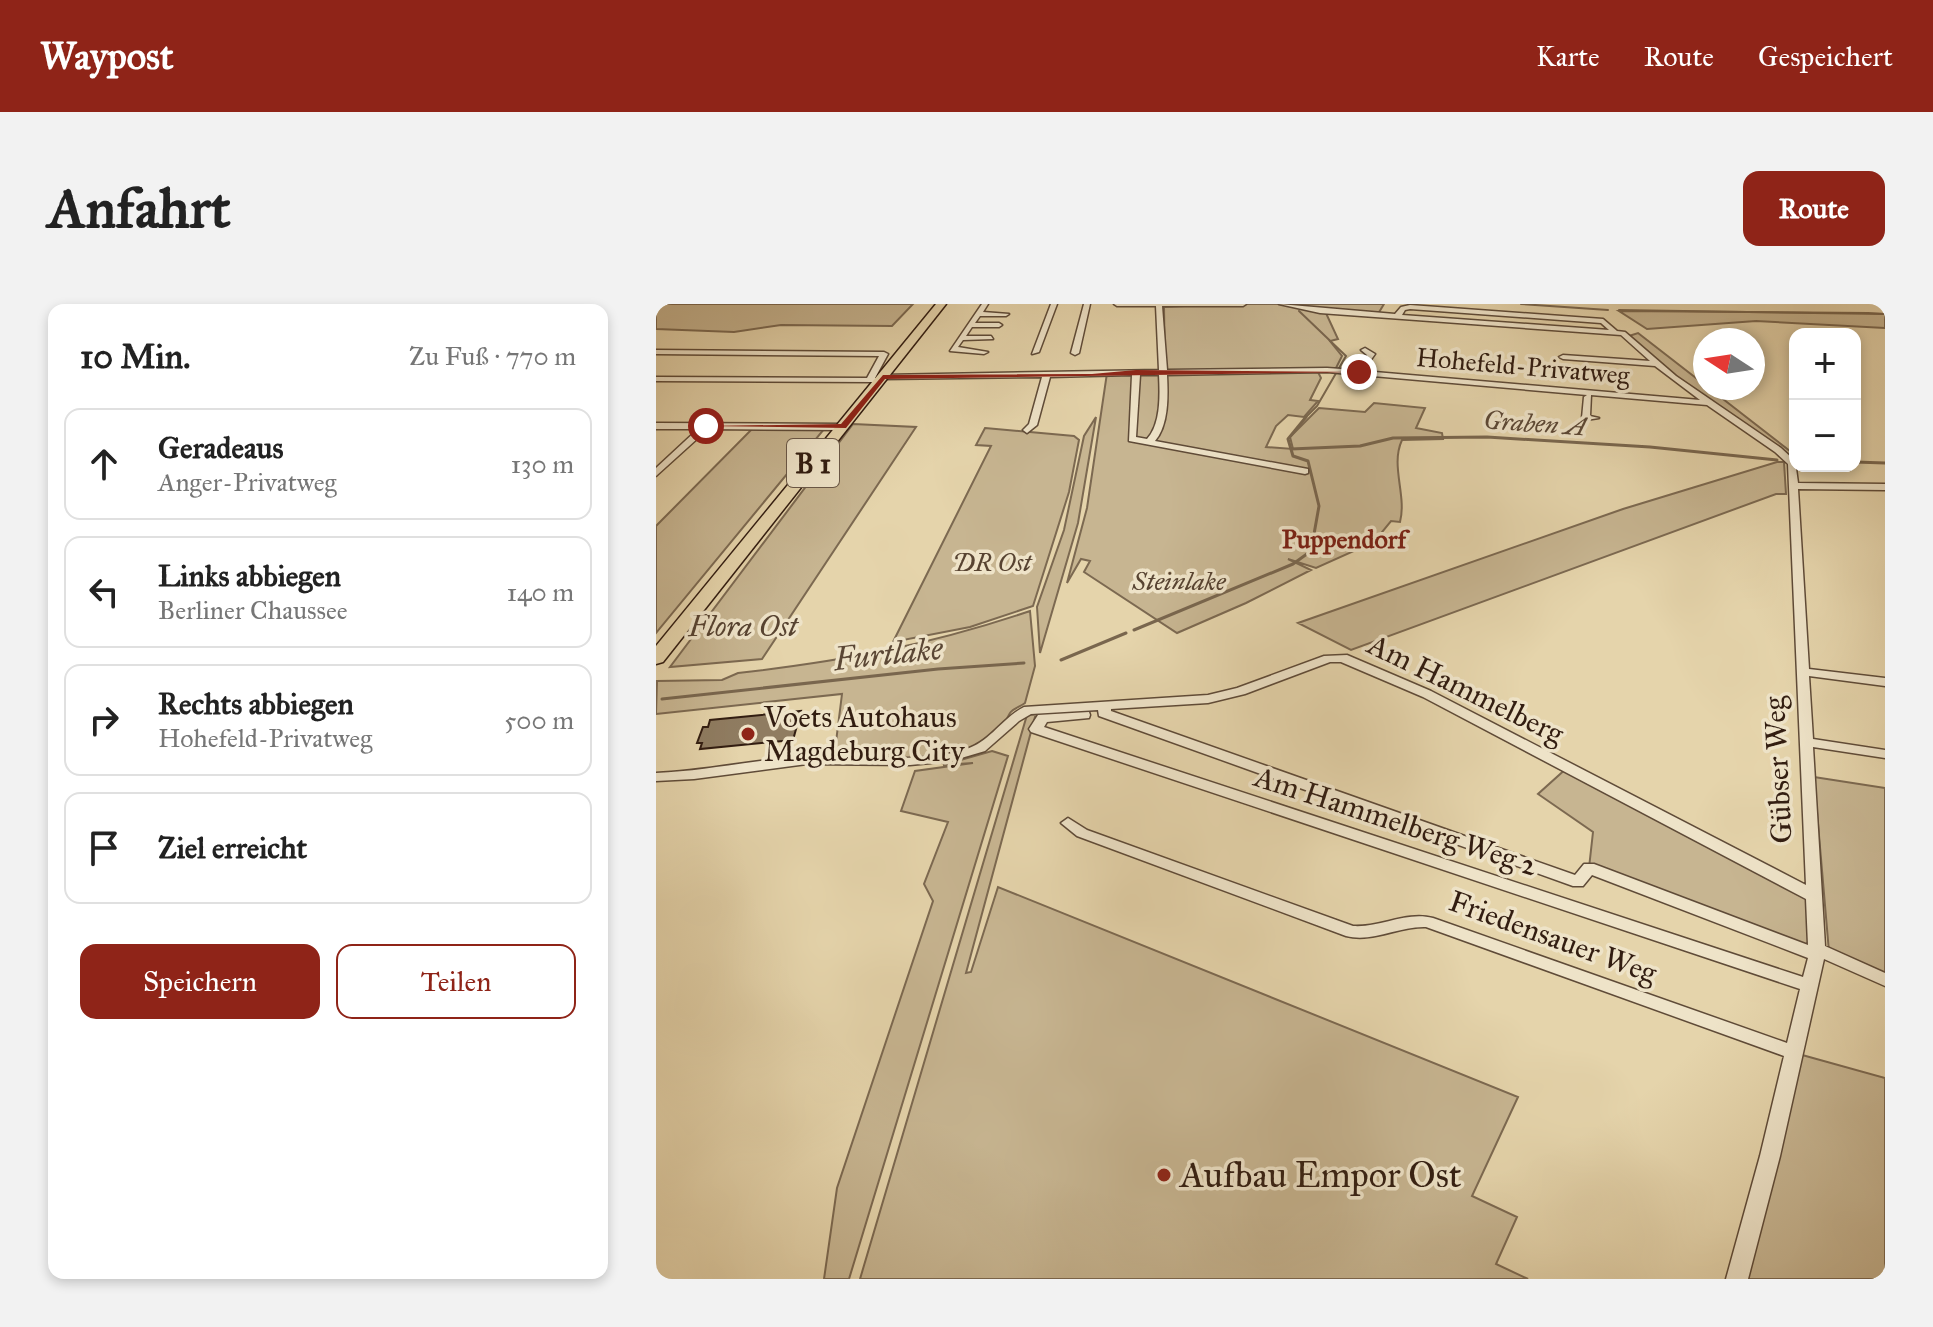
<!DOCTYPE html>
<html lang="de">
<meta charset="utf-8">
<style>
:root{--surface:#fff;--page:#f2f2f2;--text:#222;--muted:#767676;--line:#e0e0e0;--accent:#8f2418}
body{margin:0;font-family:"IM FELL Great Primer",serif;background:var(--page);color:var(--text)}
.controls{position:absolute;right:24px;top:24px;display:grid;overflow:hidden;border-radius:16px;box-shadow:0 4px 12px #0003}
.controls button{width:72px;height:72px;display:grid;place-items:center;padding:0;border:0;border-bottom:2px solid var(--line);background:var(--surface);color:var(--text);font:40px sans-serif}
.compass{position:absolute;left:1037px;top:24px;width:72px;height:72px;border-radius:50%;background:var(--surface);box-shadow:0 4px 12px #0003;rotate:282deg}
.stop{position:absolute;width:24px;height:24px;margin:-18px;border:6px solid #8f2418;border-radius:50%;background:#fff}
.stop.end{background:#8f2418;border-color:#fff;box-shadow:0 2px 8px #0008}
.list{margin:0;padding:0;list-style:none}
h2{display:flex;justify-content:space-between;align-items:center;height:104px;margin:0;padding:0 32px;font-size:34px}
h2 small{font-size:26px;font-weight:400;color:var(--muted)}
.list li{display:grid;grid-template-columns:52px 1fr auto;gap:24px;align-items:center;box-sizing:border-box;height:112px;margin:0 16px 16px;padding:0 16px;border:2px solid var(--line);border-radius:16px}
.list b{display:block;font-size:30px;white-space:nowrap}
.list p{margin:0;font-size:26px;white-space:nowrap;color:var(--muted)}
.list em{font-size:26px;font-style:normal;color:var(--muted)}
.actions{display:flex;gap:16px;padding:24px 32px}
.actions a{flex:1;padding:18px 0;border:2px solid var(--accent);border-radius:16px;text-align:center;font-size:28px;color:var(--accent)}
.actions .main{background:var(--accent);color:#fff}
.icon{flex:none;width:44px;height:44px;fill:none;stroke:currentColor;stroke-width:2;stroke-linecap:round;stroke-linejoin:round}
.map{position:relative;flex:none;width:1229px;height:975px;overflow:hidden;border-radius:16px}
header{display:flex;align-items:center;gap:48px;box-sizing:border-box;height:112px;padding:0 40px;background:var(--accent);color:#fff}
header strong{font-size:38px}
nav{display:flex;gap:44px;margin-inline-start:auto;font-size:28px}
.intro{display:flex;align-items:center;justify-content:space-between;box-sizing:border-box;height:192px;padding:0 48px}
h1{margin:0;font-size:56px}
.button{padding:20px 36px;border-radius:16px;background:var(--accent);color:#fff;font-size:28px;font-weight:700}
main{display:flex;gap:48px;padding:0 48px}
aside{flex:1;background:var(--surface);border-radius:16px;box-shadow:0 4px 12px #0003}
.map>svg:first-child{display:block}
</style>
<header>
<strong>Waypost</strong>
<nav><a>Karte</a><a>Route</a><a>Gespeichert</a></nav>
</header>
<div class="intro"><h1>Anfahrt</h1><a class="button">Route</a></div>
<main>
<aside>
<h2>10 Min.<small>Zu Fuß · 770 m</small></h2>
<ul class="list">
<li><svg class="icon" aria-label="ahead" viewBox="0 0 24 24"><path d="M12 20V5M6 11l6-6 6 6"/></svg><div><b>Geradeaus</b><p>Anger-Privatweg</p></div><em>130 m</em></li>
<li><svg class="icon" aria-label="left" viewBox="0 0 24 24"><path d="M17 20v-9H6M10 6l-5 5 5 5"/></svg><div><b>Links abbiegen</b><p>Berliner Chaussee</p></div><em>140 m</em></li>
<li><svg class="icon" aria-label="right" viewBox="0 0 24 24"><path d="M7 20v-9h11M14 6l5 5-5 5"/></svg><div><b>Rechts abbiegen</b><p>Hohefeld-Privatweg</p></div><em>500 m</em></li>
<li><svg class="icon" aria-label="arrive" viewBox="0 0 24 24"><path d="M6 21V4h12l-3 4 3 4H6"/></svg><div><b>Ziel erreicht</b></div></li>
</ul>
<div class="actions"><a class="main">Speichern</a><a>Teilen</a></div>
</aside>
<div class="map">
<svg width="1229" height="975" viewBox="0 0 1229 975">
<rect width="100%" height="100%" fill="#e5d4ab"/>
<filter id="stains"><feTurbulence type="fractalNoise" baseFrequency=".0025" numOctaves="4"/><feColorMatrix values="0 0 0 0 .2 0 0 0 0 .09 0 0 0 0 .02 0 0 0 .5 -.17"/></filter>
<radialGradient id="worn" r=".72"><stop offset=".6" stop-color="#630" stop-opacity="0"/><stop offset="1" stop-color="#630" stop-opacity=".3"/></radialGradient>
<!-- green -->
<path fill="#c7b591" stroke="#7c6951" stroke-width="2" d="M0 0H257L236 22 125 21 78 28 0 25Z
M569 0H728L722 10 669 7 682 35 674 37 686 52 679 66H509L508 3Z
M963 7 1212 9 1229 10V24L1100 17 991 25Z
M982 29 1139 151H1134L1031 82 973 32Z
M662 68 665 74 654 96 662 97 648 113 632 111 620 122 610 143 637 145 634 133 663 104 709 108 718 99 769 104 760 124 786 129 787 135 746 136C734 162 751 191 744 218L735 217 718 238 660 264 632 255 655 266 590 299 521 329 428 268 434 257 425 255 411 279 431 204 451 69Z
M440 113 422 219 384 349 381 303 408 226 428 132Z
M197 120 260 123 106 355 14 363Z
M98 123 169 124 0 329V222Z
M329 124 418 132 423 136 413 188 377 302 314 323 237 338 335 142 320 141Z
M1121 158H1128L1130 190H1120L695 346 642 319 967 205Z
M374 307 379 362 369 399C364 403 357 404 354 409 350 416 347 424 340 430 301 464 233 455 186 452L189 446H179L186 390 0 410 1 377 66 376 82 369C187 357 274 341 374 307Z
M439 405 379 413 310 669 315 668 342 583 862 793 816 892 861 913 840 960 872 975H204L371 411Z
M336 447 352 452 193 975H168L181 884 277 597 268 580 292 518 245 507 259 467 317 459 287 461Z
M912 463 1158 592 1161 645 933 564 937 528 882 490Z
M1158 473 1229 484V672L1173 648Z
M1139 749 1229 774V975H1081Z"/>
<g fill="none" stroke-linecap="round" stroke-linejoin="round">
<!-- stream-far1 -->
<path stroke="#79664e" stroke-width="2" d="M865 0 952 6
M963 6 1229 10
M643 7 690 52 661 102 648 115"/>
<!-- stream -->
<path stroke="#79664e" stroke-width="3" d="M635 145 704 142 737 134 831 133 994 143 1121 156
M1199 158 1229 159
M478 326 637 260 655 247 663 202 652 157 637 152 632 135 650 113
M405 356 470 329
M6 395 282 365 368 359"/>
</g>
<!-- building -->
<path fill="#8f7c61" stroke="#321d11" stroke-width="2" d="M145 407 137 436 44 445 46 439H41L47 423H52L54 416Z"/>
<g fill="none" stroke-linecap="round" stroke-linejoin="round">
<!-- street casing -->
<g stroke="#5f4b38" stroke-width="3">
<path id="street" d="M326 0H332L327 8 353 10 350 12H324L319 19H343L346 21 343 23H316L310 32H335L337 35 307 36 302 43 332 48 328 50 294 47Z
M395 0H401L383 48 376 50Z
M428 0H434L423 49 419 51 415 49Z
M458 0H590L587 2H506L511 66 671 64 700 66 711 51 705 46 709 44 719 50 707 67 1044 96 999 62 907 55 903 53 907 51 994 57 965 31 664 9 623 0 739 10 745 3 754 1 947 15 961 27 969 28 1020 72 1125 144 1139 157 1142 179 1229 180V186L1142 185 1153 365 1229 374V382L1153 372 1157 435 1229 446V454L1157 443 1169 642 1229 669V682L1168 655 1124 852 1092 975H1070L1104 852 1128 752 770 623C742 622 717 639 690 632L421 532 405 519 412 514 431 526 697 622C724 624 750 607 777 614L1131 739 1144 685 375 428 373 425 382 411 433 408 434 411 433 414 391 418 388 423 1147 673 1152 654 936 571 927 582H917L443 412 442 406 375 410 363 417 329 447 295 457 254 461 151 460 38 475 0 477V469C51 467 101 455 152 452 203 449 259 462 310 445 334 438 346 414 368 403L552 391 581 384 668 352 691 351 775 387 1150 581 1132 160 1119 148 1051 101 935 91 934 112 943 114 930 116 926 114 928 93 931 91 671 68 511 71C512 91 513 121 499 137L652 165V169L649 170 473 137 476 71 394 73 381 121 371 129 367 126 373 120 386 73 227 75 223 73 227 71 503 66 500 2H461ZM754 5 945 19 953 26 746 11 749 6ZM484 71H503C504 91 505 120 491 135L480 133ZM674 358H685L767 393 1150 595 1152 641 938 560H928L919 571 455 407V405L552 399 589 390Z
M0 46 228 48 232 50 219 74 224 76 220 78 0 77V73L211 74 223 52 0 50Z
M0 119 187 120 191 123 187 126 52 125 0 172V164L42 125H0Z"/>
</g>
<!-- primary casing -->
<g stroke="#321d11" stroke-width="3">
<path id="primary" d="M280 0H290L7 358 0 360V342Z"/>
</g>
<!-- street -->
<use href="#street" fill="#eee3c8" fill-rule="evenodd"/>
<!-- primary -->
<use href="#primary" fill="#e5d4ab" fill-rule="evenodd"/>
</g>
<!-- route -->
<path fill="#8f2418" d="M480 66 707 68 229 75 190 124 46 122 185 120 227 71 436 70Z"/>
<!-- markers -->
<g fill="#8f2418" stroke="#eee3c8" stroke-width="3">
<circle cx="92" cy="430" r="8"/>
<circle cx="508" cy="871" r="8"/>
</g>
<g text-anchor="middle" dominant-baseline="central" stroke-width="7" stroke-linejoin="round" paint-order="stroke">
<!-- far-street labels -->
<g font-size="26" fill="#321d11" stroke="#eee3c8">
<text transform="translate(867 62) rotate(5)">Hohefeld-Privatweg</text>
</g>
<!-- far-water labels -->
<g font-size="26" font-style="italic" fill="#5b4735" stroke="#eee3c8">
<text transform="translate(879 119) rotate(4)">Graben A</text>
</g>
<!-- far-neighbourhood labels -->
<g font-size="26" font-weight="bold" fill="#7a1f14" stroke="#eee3c8">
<text x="688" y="235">Puppendorf</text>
</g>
<!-- far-park labels -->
<g font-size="26" font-style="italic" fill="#574331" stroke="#eee3c8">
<text x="336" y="258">DR Ost</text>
<text x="523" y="277">Steinlake</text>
</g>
<!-- shield labels -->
<rect fill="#eee3c8" stroke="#6a5848" stroke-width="2" x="131" y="135" width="52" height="48" rx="6"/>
<g font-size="28" font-weight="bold" fill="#321d11">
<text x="157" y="159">B 1</text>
</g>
<!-- park labels -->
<g font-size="30" font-style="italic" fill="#574331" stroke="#eee3c8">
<text x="87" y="322">Flora Ost</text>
</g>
<!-- street labels -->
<g font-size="30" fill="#321d11" stroke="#eee3c8">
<text transform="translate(810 385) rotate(26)">Am Hammelberg</text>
<text transform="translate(1122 466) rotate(-93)">Gübser Weg</text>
<text transform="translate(740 517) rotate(18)">Am Hammelberg Weg 2</text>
<text transform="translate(897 633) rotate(20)">Friedensauer Weg</text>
</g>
<!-- poi labels -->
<g font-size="30" fill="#321d11" stroke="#eee3c8" text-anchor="start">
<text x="108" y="413">Voets Autohaus<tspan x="108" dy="34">Magdeburg City</tspan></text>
</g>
<!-- water labels -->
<g font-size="32" font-style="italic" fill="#5b4735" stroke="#eee3c8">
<text transform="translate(232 350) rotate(-6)">Furtlake</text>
</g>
<!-- near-poi labels -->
<g font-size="36" fill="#321d11" stroke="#eee3c8" text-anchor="start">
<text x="524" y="871">Aufbau Empor Ost</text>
</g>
</g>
<rect width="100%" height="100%" filter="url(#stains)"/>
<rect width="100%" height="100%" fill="url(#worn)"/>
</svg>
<div class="controls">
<button>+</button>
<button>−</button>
</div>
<svg class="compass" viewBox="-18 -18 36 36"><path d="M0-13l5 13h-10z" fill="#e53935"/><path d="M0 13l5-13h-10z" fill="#767676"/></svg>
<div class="stop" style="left:50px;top:122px"></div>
<div class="stop end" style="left:703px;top:68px"></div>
</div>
</main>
